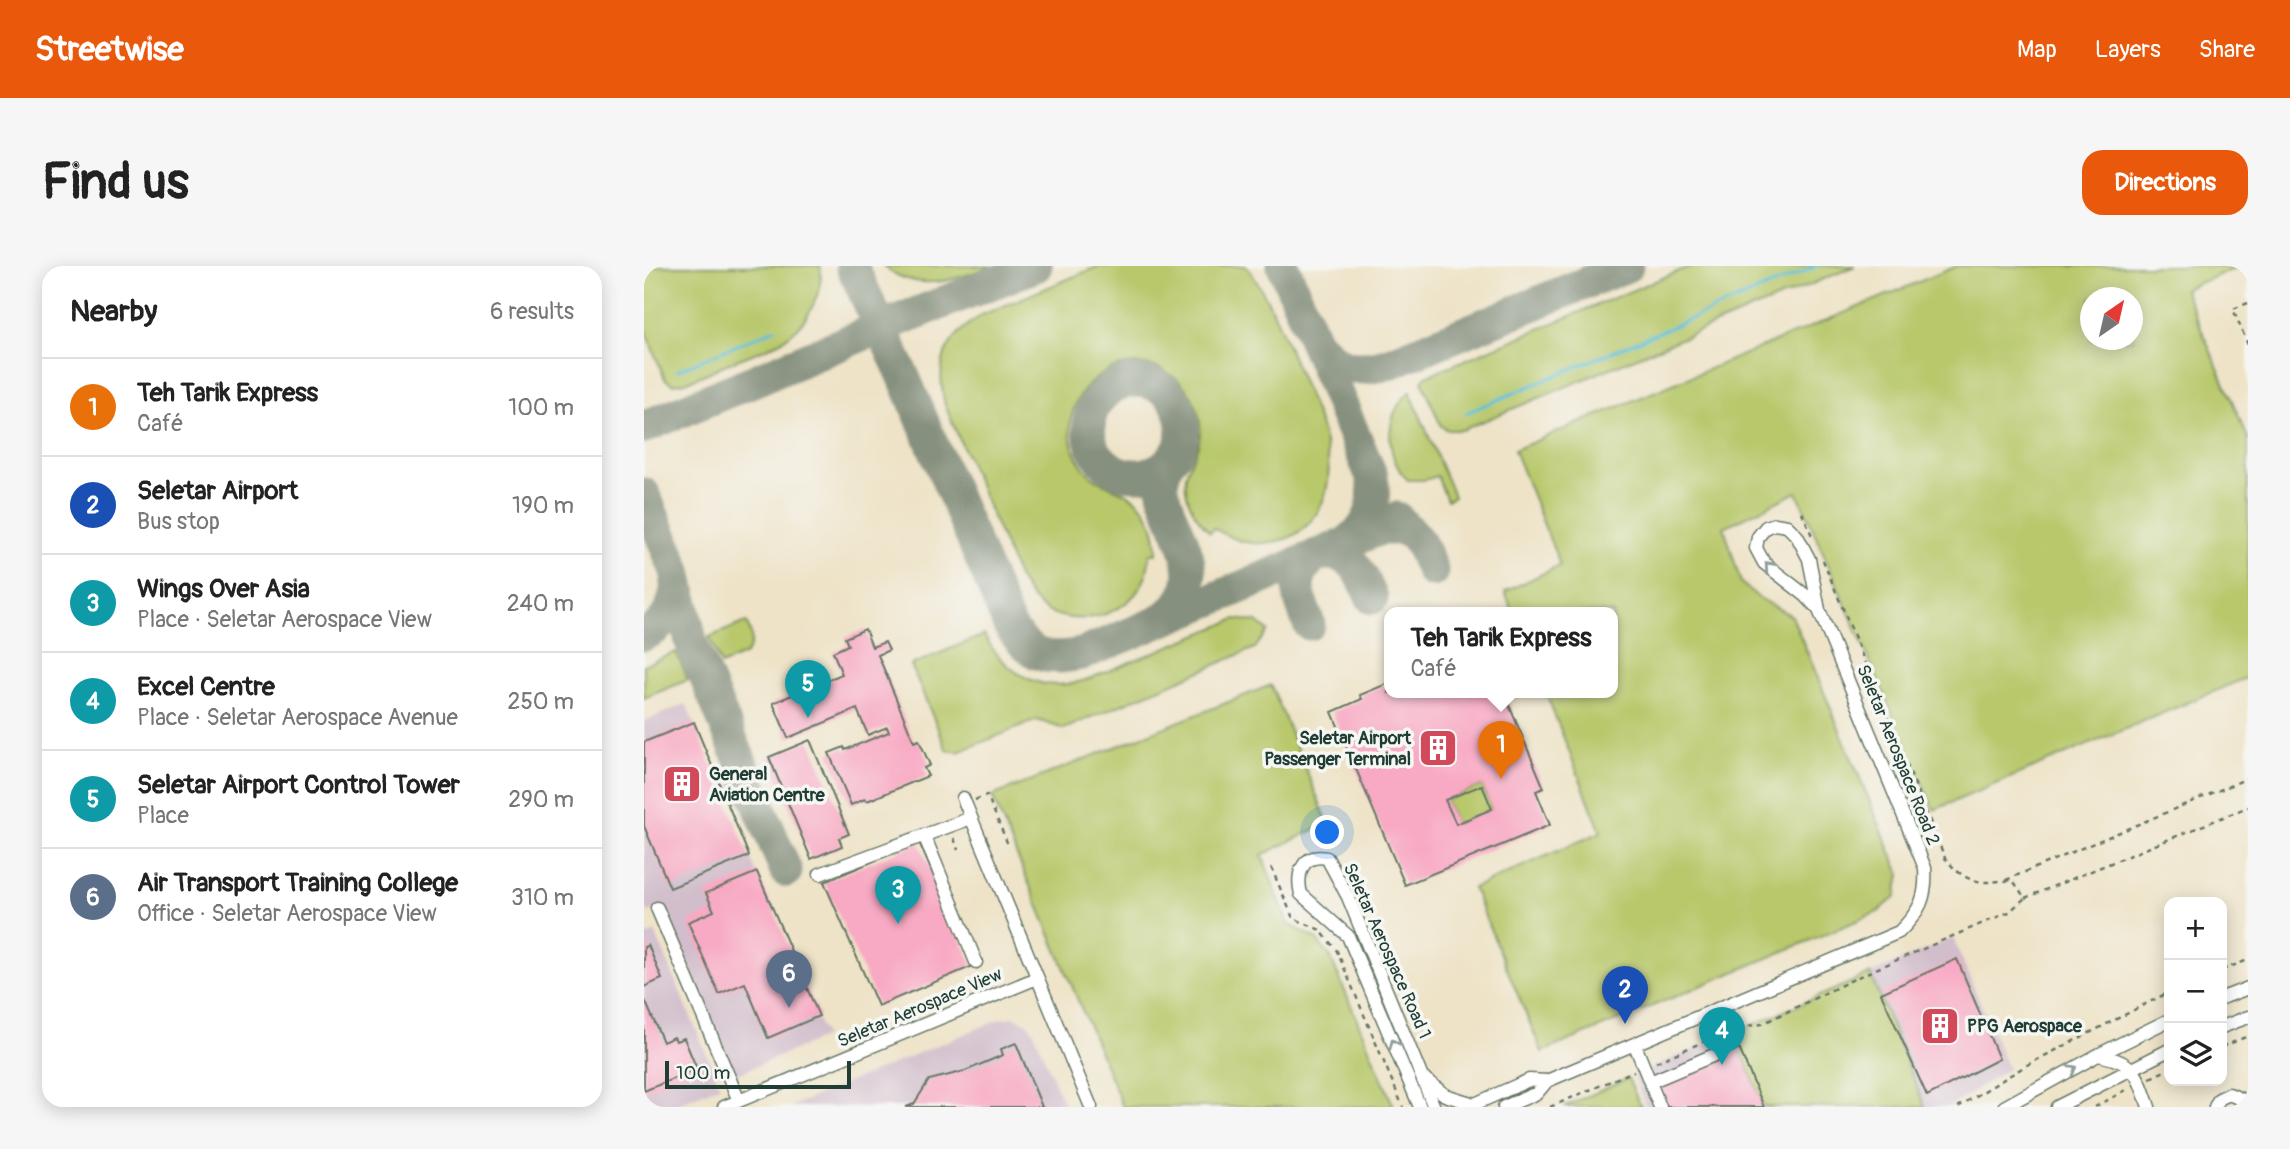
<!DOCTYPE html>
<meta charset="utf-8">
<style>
:root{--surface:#fff;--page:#f6f6f6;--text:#222;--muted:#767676;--line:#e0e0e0;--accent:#ea580c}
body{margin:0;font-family:Pangolin,sans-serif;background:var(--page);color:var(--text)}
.controls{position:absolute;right:21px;bottom:21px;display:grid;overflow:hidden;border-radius:14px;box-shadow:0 4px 18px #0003}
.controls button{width:63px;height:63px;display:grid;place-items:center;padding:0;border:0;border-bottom:2px solid var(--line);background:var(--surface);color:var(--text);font:35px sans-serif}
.compass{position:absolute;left:1436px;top:21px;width:63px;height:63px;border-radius:50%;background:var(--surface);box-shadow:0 4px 18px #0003;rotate:34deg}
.scale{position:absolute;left:21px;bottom:18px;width:186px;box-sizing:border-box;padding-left:7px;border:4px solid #1f3d34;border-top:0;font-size:19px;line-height:24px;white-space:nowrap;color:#1f3d34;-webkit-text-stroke:5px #f6f6f2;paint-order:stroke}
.you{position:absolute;left:684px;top:567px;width:24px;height:24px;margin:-18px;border:5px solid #fff;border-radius:50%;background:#1a73e8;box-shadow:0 0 0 10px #1a73e833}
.badge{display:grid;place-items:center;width:46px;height:46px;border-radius:50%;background:var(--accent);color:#fff;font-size:23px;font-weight:700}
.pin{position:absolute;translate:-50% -58px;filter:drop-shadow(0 2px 4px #0008)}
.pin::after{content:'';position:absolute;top:37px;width:24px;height:21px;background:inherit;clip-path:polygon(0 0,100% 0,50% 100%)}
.popup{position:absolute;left:740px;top:341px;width:234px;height:91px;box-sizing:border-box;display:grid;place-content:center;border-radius:14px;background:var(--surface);filter:drop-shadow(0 2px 5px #0005);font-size:23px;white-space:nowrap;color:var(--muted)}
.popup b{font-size:26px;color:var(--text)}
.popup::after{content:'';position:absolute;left:50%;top:100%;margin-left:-14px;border:14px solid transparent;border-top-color:var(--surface)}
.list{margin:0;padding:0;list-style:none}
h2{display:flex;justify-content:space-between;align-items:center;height:91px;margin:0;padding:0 28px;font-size:30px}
h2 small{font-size:23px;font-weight:400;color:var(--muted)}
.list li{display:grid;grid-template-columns:46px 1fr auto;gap:21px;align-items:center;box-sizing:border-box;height:98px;padding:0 28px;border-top:2px solid var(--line)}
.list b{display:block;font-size:26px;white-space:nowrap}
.list p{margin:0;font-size:23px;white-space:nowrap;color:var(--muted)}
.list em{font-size:23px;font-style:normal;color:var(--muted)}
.icon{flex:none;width:38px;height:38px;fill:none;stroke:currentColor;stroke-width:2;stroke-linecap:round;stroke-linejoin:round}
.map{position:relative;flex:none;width:1604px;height:841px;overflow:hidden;border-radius:21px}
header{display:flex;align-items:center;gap:42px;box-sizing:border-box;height:98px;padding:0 35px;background:var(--accent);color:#fff}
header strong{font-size:33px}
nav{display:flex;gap:38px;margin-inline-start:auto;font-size:24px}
.intro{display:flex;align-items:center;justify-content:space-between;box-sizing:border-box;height:168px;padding:0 42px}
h1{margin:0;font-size:49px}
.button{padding:18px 32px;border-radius:21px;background:var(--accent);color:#fff;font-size:24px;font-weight:700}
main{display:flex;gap:42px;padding:0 42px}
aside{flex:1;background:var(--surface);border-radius:21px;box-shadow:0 4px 18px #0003}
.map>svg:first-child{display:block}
</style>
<header>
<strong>Streetwise</strong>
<nav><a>Map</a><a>Layers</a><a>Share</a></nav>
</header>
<div class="intro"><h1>Find us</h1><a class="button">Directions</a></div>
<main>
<aside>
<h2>Nearby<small>6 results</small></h2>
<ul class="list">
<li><span class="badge" style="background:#e8710a">1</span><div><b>Teh Tarik Express</b><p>Café</p></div><em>100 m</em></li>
<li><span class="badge" style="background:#1a4fb4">2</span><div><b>Seletar Airport</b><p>Bus stop</p></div><em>190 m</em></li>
<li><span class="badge" style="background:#0f9aa8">3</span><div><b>Wings Over Asia</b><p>Place · Seletar Aerospace View</p></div><em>240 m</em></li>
<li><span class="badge" style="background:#0f9aa8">4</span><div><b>Excel Centre</b><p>Place · Seletar Aerospace Avenue</p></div><em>250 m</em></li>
<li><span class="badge" style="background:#0f9aa8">5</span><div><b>Seletar Airport Control Tower</b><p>Place</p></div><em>290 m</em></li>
<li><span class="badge" style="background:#5c6f8a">6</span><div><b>Air Transport Training College</b><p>Office · Seletar Aerospace View</p></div><em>310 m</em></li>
</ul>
</aside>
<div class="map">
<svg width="1604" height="841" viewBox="0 0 1604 841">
<rect width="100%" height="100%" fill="#f6f6f2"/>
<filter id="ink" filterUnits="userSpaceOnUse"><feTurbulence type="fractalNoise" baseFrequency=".0143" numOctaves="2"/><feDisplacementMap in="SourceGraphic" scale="14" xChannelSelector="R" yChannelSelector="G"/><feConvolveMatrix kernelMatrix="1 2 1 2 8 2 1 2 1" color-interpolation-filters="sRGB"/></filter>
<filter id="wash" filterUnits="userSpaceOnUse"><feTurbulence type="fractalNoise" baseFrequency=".00686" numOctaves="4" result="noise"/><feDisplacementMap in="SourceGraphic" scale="28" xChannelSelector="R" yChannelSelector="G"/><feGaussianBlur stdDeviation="1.57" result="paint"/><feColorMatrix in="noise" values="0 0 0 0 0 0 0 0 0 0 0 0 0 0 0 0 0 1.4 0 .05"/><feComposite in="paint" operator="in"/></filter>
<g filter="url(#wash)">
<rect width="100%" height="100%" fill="#eee3c7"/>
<!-- industrial -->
<path fill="#d1bdcb" d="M42 438 181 771 91 809 20 640 4 646 0 637V455Z
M11 666 76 820 26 841H0V671Z
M1309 672 1364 803 1305 841H1281L1226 708Z
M370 751 382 756 389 764 421 841H146L356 753Z
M1090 767 1120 841H1002L989 809Z"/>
<!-- green -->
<path fill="#b8c86b" stroke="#6c8250" stroke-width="2" fill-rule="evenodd" d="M0 0H176C178 11 176 22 172 32 155 77 121 82 80 99 65 106 46 117 29 118L21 113 0 62Z
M240 0H347C313 14 271 28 240 0Z
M455 0H602C626 32 637 64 652 100 670 145 702 201 673 247 666 258 654 269 641 273 614 281 594 278 570 262L566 266C551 251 539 232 542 210 544 200 549 193 552 185 562 162 554 133 536 116 478 63 394 138 439 201 449 215 465 220 479 226 504 237 513 262 513 288H506C505 297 504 306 500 314 484 351 430 364 397 341 387 333 380 322 374 311L301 139C291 96 300 73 338 49Z
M1047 0H1211L818 164H804L797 160 778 115 782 110Z
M1313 0H1597L1540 23 1604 172V411L1290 544 1153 226 1080 261 1097 317 1115 332 1148 350 1256 608 1252 630 1234 646 898 786 829 622 957 566 902 427H969V347H869L861 326 916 299 870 184ZM1447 32H1489V74H1447Z
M766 126 810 230 803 234 793 210 781 214H764C740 192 740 146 766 126Z
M592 353 613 356 624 365 611 382 420 463 393 454 314 486 303 484 267 399 340 369C363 411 401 430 447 412Z
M102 356C108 368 110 376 102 388L77 399 65 371Z
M32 386 44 414 0 432V399Z
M627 419 684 557 618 589 644 658 671 672 686 690 750 841H479L348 530Z
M838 519 848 543 812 558 801 534Z
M1226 708 1281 841H1120L1090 767Z
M984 812 997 841H920Z"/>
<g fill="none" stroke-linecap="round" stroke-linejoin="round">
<!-- stream -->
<path stroke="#54bcd1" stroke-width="3.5" d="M34 104 131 63
M822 147 1173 0"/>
<!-- taxiway -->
<path stroke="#86907e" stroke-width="33" d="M208 0 259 109 365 359C386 391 401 395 438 388L736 263H756L767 267
M639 0 728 211C733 240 726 260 702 277
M671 76C695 102 708 107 743 98L983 0
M445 162a47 47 0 1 1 94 0a47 47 0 1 1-94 0Z
M0 161 237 61 392 0
M0 228 32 305 47 376 142 605
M753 252 776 277 788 305
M520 352C563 320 543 286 526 245 523 237 518 228 518 219 518 212 521 205 523 198
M665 358C654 329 645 312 672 289 707 283 716 304 728 332
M0 369C23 359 31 339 33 316"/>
</g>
<g id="blocks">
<!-- building -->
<path fill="#f8a9c3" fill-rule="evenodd" d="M221 363 228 381 241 376 245 384 234 389 270 476 275 474 286 499 280 502 284 510 223 535 221 533 207 539 185 487 200 481 201 484 245 466 243 461 224 469 213 443 144 472 129 437 198 408 189 386 204 379 201 372Z
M745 417V427H860L900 522 892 525 906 559 761 619 688 446 718 433 716 429ZM838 519 848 543 812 558 801 534Z
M50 456 105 590 26 622 0 560V476Z
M166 474 205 568 195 572 198 580 167 593 125 491Z
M275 576 329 700 234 740 180 616Z
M113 606 175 750 124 772 101 717 75 728 44 656 70 645 62 627Z
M4 679 18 713 0 721V681Z
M1313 693 1355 793 1283 830 1237 727Z
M0 732 19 776 30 771 32 775 40 772 53 803 0 825Z
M372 777 398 841H262L270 838 285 814 321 805 359 789 357 783Z
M1095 782 1120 841H1022L1012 817Z"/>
</g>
</g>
<g filter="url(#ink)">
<use href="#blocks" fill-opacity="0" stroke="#677767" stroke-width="2"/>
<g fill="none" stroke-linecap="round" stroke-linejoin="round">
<!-- minor casing -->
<g stroke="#677767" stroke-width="15">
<path id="minor" d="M319 532 447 841
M280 569 332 696
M176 608 327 552
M13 642 95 835
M1578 732 1604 722
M1578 761 1604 751
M991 779 1016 841
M1454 789C1491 796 1493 807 1505 841
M782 814 801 829 830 838
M1006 816 1075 787
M80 841 393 712
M776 841 704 670 657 628C652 608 658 587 683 592L704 631 790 841
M824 841 885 814 903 815
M860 841 893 827 903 815 1255 666C1276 645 1283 632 1281 602L1175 344 1165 293 1153 270 1143 260 1131 258 1122 261 1114 271 1112 282 1120 297 1161 329 1175 344
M1360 841 1454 789 1525 754
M1413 841 1525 784
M1571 841 1575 833 1585 828 1604 836"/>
</g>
<!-- path -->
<path stroke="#677767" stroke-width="2.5" stroke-dasharray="5 5" stroke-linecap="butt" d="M1604 37 1589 43 1604 79
M1158 246 1169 272
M331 534 343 529 365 581
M310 572 314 584
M627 601 649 652 676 664 693 685 759 841
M1362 614 1604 512
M1381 632 1604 541
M1578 704 1604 694
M1578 781 1604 770
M1012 796 1094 761 1118 758 1218 709 1365 646 1381 632 1370 616C1362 614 1356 615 1347 616 1325 617 1314 608 1301 592L1179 294
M1506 812 1525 803
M906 841 990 805
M1314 841 1383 799 1525 726
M1451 841 1484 823"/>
<!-- minor -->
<use href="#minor" stroke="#fff" stroke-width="12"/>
</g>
<!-- one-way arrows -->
<defs><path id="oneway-chevron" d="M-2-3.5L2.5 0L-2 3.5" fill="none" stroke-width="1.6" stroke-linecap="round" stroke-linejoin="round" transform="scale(1.75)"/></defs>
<g stroke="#8f9e9a">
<use href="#oneway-chevron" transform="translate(1125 300) rotate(-132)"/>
<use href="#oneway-chevron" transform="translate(750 778) rotate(-113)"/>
<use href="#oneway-chevron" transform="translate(1428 803) rotate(-30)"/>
</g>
</g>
<!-- icons -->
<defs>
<g id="building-square" transform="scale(2.0125)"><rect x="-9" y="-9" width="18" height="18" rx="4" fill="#d1495b" stroke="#f6f6f2"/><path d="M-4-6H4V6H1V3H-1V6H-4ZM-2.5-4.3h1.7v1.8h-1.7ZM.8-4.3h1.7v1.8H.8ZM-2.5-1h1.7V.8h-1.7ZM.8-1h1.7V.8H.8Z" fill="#fff"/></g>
</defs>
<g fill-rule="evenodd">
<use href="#building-square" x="794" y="482"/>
<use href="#building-square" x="38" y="518"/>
<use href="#building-square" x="1296" y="760"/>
</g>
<g text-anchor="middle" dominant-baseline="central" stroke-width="7" stroke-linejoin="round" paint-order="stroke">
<!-- poi labels -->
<g font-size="18" font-weight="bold" fill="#1f3d34" stroke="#f6f6f2" text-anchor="start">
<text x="767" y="472" text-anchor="end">Seletar Airport<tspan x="767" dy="21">Passenger Terminal</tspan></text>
<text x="65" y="508">General<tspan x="65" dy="21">Aviation Centre</tspan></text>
<text x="1323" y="760">PPG Aerospace</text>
</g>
<!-- street labels -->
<g font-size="18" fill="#1f3d34" stroke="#f6f6f2">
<text transform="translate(1254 489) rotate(68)">Seletar Aerospace Road 2</text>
<text transform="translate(743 685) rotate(66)">Seletar Aerospace Road 1</text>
<text transform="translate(276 742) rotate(-23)">Seletar Aerospace View</text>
</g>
</g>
</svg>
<div class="controls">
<button>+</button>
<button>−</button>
<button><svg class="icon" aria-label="layers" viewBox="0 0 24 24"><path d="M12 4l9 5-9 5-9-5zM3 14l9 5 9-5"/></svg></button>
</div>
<svg class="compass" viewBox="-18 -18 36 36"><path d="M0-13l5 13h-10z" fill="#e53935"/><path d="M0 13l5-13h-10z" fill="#767676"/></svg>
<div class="scale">100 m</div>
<div class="you"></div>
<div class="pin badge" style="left:857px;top:513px;background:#e8710a">1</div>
<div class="popup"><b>Teh Tarik Express</b>Café</div>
<div class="pin badge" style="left:981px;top:758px;background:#1a4fb4">2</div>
<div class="pin badge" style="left:254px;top:658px;background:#0f9aa8">3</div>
<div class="pin badge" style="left:1078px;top:799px;background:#0f9aa8">4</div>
<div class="pin badge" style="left:164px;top:452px;background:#0f9aa8">5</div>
<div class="pin badge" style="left:145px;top:742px;background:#5c6f8a">6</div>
</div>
</main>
